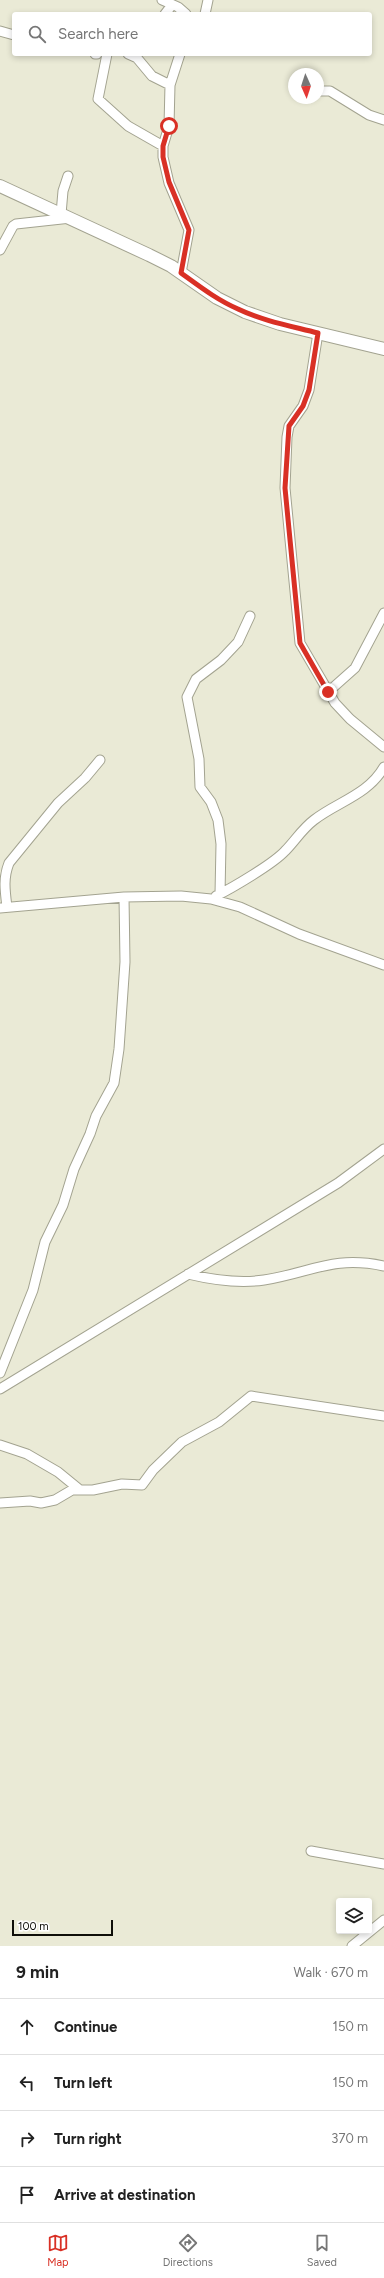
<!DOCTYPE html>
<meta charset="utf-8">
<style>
:root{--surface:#fff;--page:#f6f6f6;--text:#222;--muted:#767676;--line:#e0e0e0;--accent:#d93025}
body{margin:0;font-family:Figtree,sans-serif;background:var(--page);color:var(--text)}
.controls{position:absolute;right:12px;bottom:12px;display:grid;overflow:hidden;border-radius:4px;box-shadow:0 2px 6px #0003}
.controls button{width:36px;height:36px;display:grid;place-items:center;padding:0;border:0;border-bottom:1px solid var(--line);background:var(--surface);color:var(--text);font:20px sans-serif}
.compass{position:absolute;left:288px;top:68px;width:36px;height:36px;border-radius:50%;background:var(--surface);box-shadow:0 2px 6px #0003;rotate:177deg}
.scale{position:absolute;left:12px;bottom:10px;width:101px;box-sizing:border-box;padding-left:4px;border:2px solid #0f0f09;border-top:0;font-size:11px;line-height:14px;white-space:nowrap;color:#0f0f09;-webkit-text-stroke:3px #fff;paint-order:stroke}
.stop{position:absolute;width:12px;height:12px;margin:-9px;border:3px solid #d93025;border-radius:50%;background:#fff}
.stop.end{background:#d93025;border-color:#fff;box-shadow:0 1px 4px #0008}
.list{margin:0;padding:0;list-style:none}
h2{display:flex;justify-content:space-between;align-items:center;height:52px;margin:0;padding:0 16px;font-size:17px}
h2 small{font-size:13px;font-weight:400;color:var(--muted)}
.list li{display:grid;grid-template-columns:26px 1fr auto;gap:12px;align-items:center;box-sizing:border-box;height:56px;padding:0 16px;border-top:1px solid var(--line)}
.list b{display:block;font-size:15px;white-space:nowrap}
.list em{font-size:13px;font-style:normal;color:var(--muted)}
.icon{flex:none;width:22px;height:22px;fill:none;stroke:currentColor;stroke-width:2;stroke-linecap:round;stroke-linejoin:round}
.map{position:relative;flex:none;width:384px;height:1946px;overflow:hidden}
.search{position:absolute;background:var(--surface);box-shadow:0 2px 6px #0003;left:12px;right:12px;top:12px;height:44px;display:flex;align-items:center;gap:10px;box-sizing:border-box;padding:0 14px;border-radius:4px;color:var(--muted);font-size:15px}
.sheet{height:276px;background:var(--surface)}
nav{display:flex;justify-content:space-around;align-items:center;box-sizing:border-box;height:56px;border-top:1px solid var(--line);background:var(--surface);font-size:11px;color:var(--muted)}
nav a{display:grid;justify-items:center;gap:2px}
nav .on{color:var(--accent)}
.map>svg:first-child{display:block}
</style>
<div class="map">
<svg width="384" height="1946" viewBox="0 0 384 1946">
<rect width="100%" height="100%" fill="#eaead6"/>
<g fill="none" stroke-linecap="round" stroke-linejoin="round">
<!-- minor casing -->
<g stroke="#a3a390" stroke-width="11">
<path id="minor" d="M162 0 178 7 186 14
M165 14 172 5
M205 14 208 0
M0 31 14 35
M95 54H97
M107 54 98 99 128 126 163 146
M128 54 137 58 152 76 170 85
M180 54 170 85 169 126 163 146V157L169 183 189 230 181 273
M318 91H330L369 115 384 120
M61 214 63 191 68 176
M0 250 13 226 16 224 71 218
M318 333 309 390 303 406 289 426 287 437 285 488 300 643 335 703 350 719 384 747
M328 692 355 668 384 613
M220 894 221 844 218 820 211 802 200 787 199 759 187 697 196 679 221 660 238 642 250 616
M216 896C232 888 273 864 285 851 295 841 302 829 314 820 337 802 368 795 384 767
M7 907C5 891 3 878 9 863L58 803 85 778 100 760
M0 908 124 897 181 896 211 899 240 907 299 934 384 965
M188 1274C213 1280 238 1284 264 1280 311 1273 332 1255 384 1266
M0 1373 33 1290 45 1242 63 1205 74 1169 90 1134 96 1116 114 1083 119 1049 125 962 124 897
M0 1389 338 1183 384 1149
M0 1445 27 1454 58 1472 80 1490
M0 1503 30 1501 41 1503 55 1500 72 1490H93L122 1484 142 1485 153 1470 182 1442 219 1422 251 1396 384 1416
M311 1851 384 1864
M352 1946 384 1920"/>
</g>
<!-- major casing -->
<g stroke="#a3a390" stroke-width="14">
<path id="major" d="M0 186 149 255 171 266 217 298 245 312 280 324 384 349"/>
</g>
<!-- minor -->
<use href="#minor" stroke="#fff" stroke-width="9"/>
<!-- major -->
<use href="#major" stroke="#fff" stroke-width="12"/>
</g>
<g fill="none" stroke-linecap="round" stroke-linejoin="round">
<!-- route -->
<path stroke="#d93025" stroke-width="5" d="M169 126 163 146V157L169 182 189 230 181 273C199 286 217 300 238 309 263 321 291 326 318 333L309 390 303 406 289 426 285 488 300 643 328 692"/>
</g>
</svg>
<div class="controls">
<button><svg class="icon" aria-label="layers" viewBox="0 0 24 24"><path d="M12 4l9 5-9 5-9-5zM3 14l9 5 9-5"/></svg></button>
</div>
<svg class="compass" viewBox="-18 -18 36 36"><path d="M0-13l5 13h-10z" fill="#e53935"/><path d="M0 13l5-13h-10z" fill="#767676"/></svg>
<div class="scale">100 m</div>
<div class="stop" style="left:169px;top:126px"></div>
<div class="stop end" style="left:328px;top:692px"></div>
<div class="search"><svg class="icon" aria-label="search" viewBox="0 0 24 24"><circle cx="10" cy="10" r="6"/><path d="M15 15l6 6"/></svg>Search here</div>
</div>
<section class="sheet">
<h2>9 min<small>Walk · 670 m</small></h2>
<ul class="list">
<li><svg class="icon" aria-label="ahead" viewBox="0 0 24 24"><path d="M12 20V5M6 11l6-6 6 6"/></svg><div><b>Continue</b></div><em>150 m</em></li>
<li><svg class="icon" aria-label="left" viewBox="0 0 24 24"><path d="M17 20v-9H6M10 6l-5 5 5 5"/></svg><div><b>Turn left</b></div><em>150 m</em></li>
<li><svg class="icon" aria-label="right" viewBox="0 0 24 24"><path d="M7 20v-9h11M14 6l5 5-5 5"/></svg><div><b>Turn right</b></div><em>370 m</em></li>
<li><svg class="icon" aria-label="arrive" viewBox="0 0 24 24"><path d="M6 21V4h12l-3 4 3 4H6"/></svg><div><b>Arrive at destination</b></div></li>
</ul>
</section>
<nav>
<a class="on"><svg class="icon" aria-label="map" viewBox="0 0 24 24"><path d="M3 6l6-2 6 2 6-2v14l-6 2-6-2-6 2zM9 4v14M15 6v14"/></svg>Map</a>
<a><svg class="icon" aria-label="directions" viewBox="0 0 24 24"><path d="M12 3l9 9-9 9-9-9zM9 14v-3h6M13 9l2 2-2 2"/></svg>Directions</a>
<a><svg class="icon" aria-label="saved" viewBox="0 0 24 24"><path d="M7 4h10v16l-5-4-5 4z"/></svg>Saved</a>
</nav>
